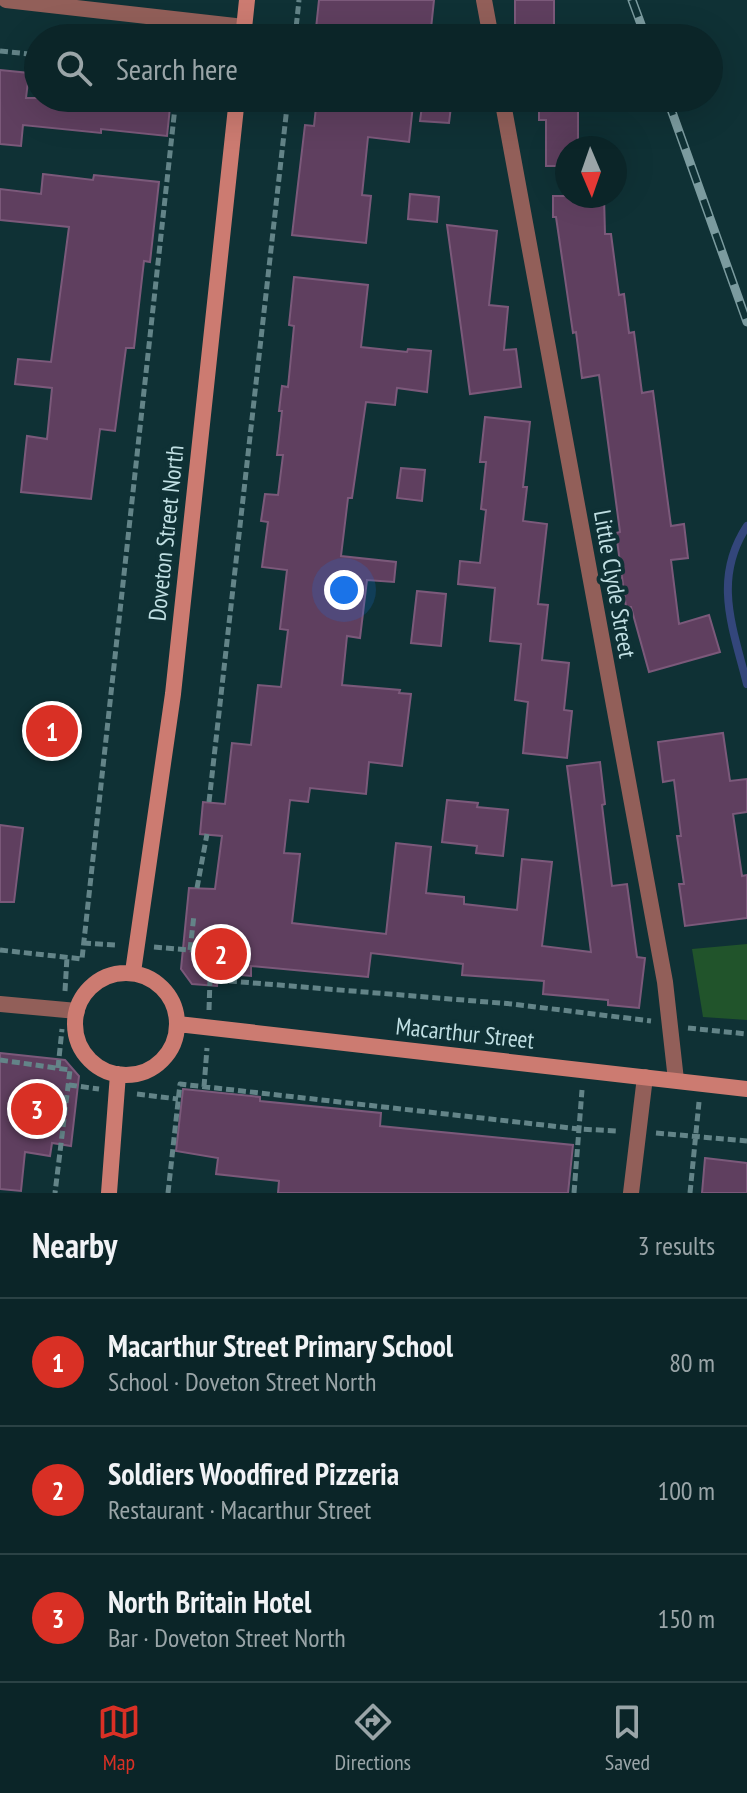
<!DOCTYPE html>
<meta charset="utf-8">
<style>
:root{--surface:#0b2528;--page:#193134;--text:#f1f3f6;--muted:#9aa5a8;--line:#2b4245;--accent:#d93025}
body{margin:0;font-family:"PT Sans Narrow",sans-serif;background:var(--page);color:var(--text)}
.compass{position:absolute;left:555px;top:136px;width:72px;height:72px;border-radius:50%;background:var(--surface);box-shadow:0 8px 32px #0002;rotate:178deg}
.you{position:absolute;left:344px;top:590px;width:28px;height:28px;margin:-20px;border:6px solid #fff;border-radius:50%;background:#1a73e8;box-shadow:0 0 0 12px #1a73e833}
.badge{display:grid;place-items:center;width:52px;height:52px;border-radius:50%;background:var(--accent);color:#fff;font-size:26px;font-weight:700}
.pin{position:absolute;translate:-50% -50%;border:4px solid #fff;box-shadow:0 2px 8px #0006}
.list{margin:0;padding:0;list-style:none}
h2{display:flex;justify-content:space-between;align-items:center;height:104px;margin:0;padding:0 32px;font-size:34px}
h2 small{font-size:26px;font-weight:400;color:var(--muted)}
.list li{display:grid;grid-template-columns:52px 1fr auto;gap:24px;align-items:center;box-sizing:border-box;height:128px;padding:0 32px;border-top:2px solid var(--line)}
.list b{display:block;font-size:30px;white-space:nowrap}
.list p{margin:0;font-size:26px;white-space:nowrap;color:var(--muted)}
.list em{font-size:26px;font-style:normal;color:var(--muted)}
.icon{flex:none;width:44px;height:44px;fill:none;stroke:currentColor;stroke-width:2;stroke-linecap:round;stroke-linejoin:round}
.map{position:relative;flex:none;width:747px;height:1193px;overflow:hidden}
.search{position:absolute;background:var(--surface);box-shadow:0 8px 32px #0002;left:24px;right:24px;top:24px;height:88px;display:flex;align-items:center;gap:20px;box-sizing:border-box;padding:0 28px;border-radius:44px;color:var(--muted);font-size:30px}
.sheet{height:488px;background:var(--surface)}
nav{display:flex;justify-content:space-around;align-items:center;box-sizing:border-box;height:112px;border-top:2px solid var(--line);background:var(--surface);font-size:22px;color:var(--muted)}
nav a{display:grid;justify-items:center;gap:4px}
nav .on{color:var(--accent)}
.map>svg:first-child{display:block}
</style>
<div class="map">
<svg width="747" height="1193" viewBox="0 0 747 1193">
<rect width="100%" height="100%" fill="#0f3135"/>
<!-- park -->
<path fill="#21542b" d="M747 944V1020L703 1017 692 949Z"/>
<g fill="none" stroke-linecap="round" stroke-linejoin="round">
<!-- stream -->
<path stroke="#33467b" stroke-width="8" d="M747 526C712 579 733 628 747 684"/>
</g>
<!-- building -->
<path fill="#5f3f5f" stroke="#7b597a" stroke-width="2" d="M319 0H434L430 38H315Z
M515 0H554V27H515Z
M0 70 29 73 26 98H171L167 136 101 129V133L23 125 21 146 0 144Z
M317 98H377L376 101 413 105 409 142 368 137 362 195 371 196 366 243 292 235 305 125 314 126Z
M423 98H452L449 123 420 121Z
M539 98H578V148H567V166H546V120H539Z
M43 174 93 180 94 175 159 182 150 262 144 261 134 348H126L115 431 100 429 91 499 21 492 27 436 47 439 52 388 15 384 18 359 51 362 69 227 0 220V189L41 194Z
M410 194 439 197 437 222 408 219Z
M553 196H604L605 234H611L619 295 624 294 629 333 634 332 642 393 653 391 671 526 684 524 688 558 671 560 679 624 709 615 720 652 649 672 631 607H626L616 533 620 532 599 375 582 378 576 332 573 333 556 217H553Z
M447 225 497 231 489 305 508 307 504 350 516 349 521 387 470 394Z
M294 277 368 285 361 347 407 352 408 349 431 351 427 392 397 388 395 405 366 402 352 498H348L341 556 396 562 394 582 367 580 360 638 347 636 342 685 400 690 399 693 411 694 402 766 369 762 366 794 310 788 308 802 290 800 284 853 300 854 292 923 386 934 396 843 431 847 426 893 464 897V904L517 910 522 859 552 862 542 946 591 952 567 766 600 762 605 804 602 805 612 886 627 884 637 957 645 958 639 1008 608 1005V1000L543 994 544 981 462 975 463 964 371 953 368 977 251 966V976L218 973 217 986 192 984 181 969 189 888 215 889 222 836 200 834 203 802 225 804 232 743 251 745 258 685 281 687 288 630 280 629 287 570 262 567 268 522 261 521 265 494 278 495 283 455H277L282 411H279L282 386 288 387 294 326 289 325Z
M485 417 530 422 523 487H527L523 521 547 524 538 604 548 605 542 660 569 663 564 710 572 711 567 758 523 753 528 702 515 700 521 644 490 641 495 588 458 584 460 561 480 563 486 510 481 509 486 462H480Z
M401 468 425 470 422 501 397 498Z
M417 591 446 594 441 646 411 643Z
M723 733 730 781 747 779V812L733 814 742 876 747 875V918L685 926 679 884H684L677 836H681L674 780 663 782 658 742Z
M447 800 478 803 477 807 508 810 503 856 476 853 477 846 442 842Z
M0 825 23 828 14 902H0Z
M0 1053 65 1060 79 1076 71 1146 52 1143 50 1156 25 1152 21 1191 0 1189Z
M183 1089 260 1097V1101L381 1113 380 1126 573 1145 568 1193H278L279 1181 216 1174 218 1158 176 1151Z
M705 1158 747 1163V1193H702Z"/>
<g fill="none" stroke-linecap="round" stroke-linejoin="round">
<!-- path -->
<path stroke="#638488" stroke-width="5" stroke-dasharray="8 4" stroke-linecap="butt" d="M295 38 299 0
M0 51 38 55
M209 802 288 98
M197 888 207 834
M83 943 116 945
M154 947 190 950 194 915
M0 950 82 959 176 98
M217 980 512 1004 651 1021
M65 991 67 957
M209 1010 210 979
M688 1028 747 1034
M0 1060 70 1070 55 1193
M58 1068 62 1029
M69 1085 99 1089
M204 1087 207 1048
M137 1094 178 1099
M656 1133 747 1141
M168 1193 180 1084 579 1129 618 1131
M574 1193 582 1090
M690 1193 699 1102"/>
<!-- minor -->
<path stroke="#925f59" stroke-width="16" d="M6 0 244 27
M484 0 491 38
M502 98 665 982 676 1080
M0 1004 77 1011
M631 1193 645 1077"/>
<!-- secondary -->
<path stroke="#cc7b71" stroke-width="16" d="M243 38 247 0
M133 972 173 694 237 98
M75 1024a51 51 0 1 1 102 0a51 51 0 1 1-102 0Z
M178 1024 747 1089
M109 1193 118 1074"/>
<!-- rail casing -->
<g stroke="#7b9b9f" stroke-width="9">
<path id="rail" d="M632 0 646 38
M667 98 747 322"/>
</g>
<!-- rail -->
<use href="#rail" stroke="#0f3135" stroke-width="6" stroke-dasharray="18" stroke-linecap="butt"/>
</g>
<g text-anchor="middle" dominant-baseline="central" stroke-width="8" stroke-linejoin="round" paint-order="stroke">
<!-- street labels -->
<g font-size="24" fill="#c0dfe3" stroke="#0f3135">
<text transform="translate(166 533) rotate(-84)">Doveton Street North</text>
<text transform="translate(615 584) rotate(80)">Little Clyde Street</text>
<text transform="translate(465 1033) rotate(6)">Macarthur Street</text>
</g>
</g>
</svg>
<svg class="compass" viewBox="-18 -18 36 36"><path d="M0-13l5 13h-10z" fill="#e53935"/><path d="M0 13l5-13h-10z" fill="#9aa5a8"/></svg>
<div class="you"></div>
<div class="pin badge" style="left:52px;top:731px">1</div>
<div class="pin badge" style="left:221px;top:954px">2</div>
<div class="pin badge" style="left:37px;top:1109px">3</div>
<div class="search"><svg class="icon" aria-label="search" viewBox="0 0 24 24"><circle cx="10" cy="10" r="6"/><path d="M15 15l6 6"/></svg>Search here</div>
</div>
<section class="sheet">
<h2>Nearby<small>3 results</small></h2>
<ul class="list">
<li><span class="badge">1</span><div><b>Macarthur Street Primary School</b><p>School · Doveton Street North</p></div><em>80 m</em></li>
<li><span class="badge">2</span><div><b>Soldiers Woodfired Pizzeria</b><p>Restaurant · Macarthur Street</p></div><em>100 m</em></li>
<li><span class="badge">3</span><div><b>North Britain Hotel</b><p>Bar · Doveton Street North</p></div><em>150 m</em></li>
</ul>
</section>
<nav>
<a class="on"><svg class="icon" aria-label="map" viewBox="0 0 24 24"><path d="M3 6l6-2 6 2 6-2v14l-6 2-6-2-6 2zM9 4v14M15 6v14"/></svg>Map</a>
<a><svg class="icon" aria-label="directions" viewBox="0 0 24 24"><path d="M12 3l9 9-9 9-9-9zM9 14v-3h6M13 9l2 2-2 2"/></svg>Directions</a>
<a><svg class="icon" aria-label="saved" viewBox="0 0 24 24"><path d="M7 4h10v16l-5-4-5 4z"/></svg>Saved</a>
</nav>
